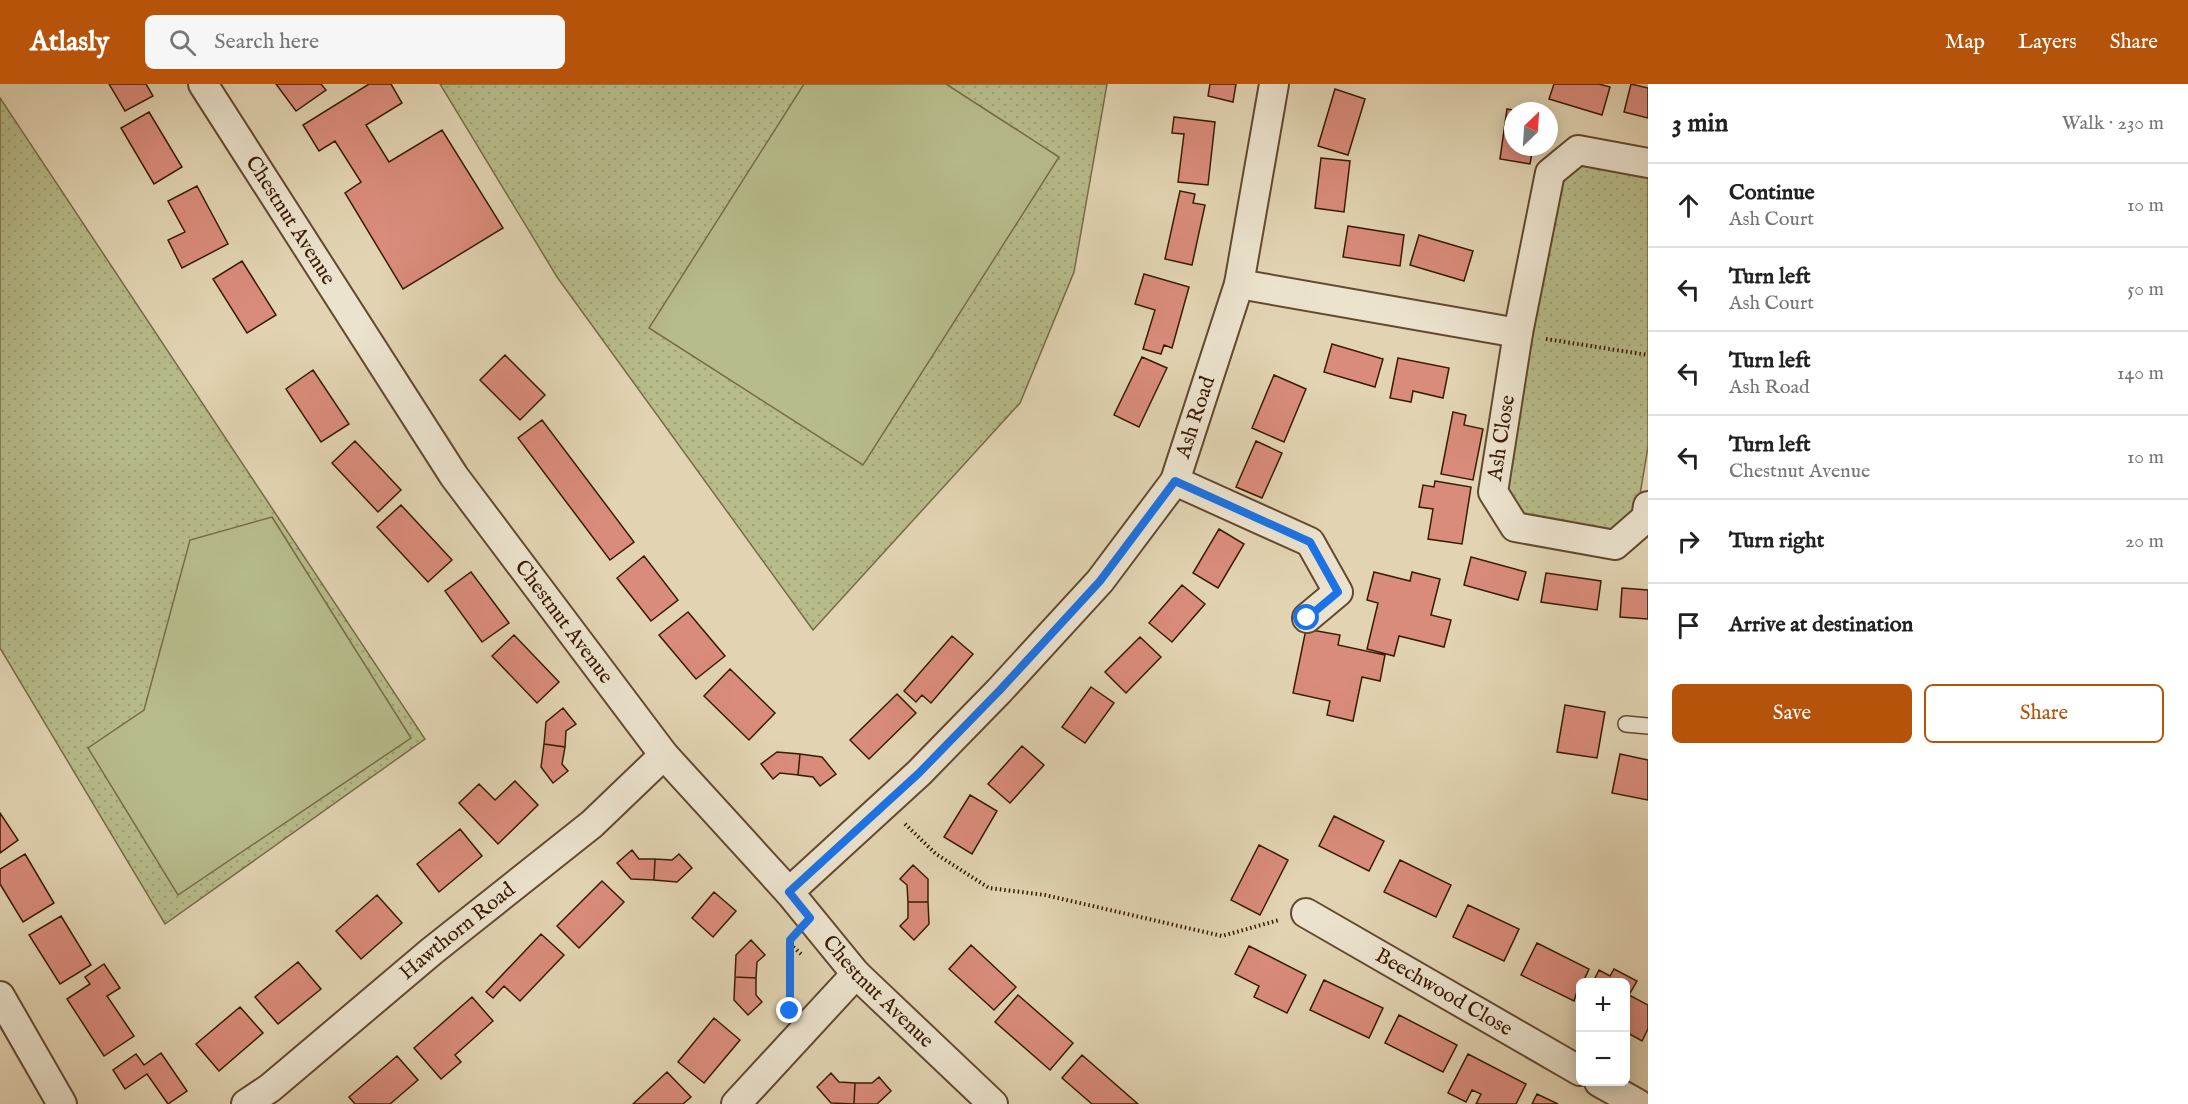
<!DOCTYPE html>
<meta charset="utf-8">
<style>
:root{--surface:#fff;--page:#f6f6f6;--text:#222;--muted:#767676;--line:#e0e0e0;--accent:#b45309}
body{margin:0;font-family:"IM FELL English",serif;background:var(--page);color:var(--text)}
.controls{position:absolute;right:18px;bottom:18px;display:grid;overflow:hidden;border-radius:9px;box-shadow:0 3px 15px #0003}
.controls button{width:54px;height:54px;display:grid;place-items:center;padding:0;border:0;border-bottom:2px solid var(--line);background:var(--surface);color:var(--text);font:30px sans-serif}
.compass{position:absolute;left:1504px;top:18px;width:54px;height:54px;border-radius:50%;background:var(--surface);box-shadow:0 3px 15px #0003;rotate:25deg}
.stop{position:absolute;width:18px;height:18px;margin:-14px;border:4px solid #1a73e8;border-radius:50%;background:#fff}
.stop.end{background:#1a73e8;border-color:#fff;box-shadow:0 2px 6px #0008}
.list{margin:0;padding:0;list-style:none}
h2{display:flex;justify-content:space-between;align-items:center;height:78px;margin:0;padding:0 24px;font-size:26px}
h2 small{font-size:20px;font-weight:400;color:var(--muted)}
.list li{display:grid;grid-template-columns:39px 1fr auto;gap:18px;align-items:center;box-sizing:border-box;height:84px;padding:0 24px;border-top:2px solid var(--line)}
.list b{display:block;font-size:22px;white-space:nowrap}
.list p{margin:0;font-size:20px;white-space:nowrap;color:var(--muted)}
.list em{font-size:20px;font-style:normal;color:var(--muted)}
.actions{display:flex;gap:12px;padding:18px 24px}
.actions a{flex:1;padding:14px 0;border:2px solid var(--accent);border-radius:9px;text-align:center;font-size:21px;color:var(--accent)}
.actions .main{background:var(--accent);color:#fff}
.icon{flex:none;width:33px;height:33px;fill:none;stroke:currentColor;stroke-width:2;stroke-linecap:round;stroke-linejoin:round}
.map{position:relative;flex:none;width:1648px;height:1020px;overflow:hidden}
header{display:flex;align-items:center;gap:36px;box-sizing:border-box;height:84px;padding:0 30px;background:var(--accent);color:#fff}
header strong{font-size:28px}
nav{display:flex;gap:33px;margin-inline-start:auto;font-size:21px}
.search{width:420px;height:54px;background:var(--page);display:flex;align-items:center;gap:15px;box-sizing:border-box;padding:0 21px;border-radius:9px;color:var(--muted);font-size:22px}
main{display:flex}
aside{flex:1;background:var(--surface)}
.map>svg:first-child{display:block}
</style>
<header>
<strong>Atlasly</strong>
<div class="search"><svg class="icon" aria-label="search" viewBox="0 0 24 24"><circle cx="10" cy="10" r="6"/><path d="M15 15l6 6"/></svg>Search here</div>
<nav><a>Map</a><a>Layers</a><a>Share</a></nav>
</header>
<main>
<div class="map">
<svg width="1648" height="1020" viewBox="0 0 1648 1020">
<defs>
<pattern id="grass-dots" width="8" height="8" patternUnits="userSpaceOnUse" patternTransform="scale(1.5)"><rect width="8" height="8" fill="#b7bc8a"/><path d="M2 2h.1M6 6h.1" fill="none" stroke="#9ea175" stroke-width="1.8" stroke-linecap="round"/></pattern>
</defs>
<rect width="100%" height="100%" fill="#e2d4b3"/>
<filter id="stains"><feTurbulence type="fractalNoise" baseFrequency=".00333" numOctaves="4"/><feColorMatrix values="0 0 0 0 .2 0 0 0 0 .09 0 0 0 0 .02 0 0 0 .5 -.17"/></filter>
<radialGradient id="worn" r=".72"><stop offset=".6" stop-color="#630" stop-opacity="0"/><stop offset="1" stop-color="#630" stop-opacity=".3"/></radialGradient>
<!-- grass -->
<path fill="url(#grass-dots)" stroke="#786c46" stroke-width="1.5" d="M440 0H1107L1074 188 1020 319 813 546 557 193Z
M0 14 425 655 165 840 0 564Z
M1582 74 1648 89V363L1637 428 1609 450 1520 433 1503 405 1559 94Z"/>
<!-- park -->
<path fill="#b7bc8a" stroke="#786c46" stroke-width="1.5" d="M804 0H946L1059 73 863 381 649 244Z
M272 433 411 654 178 811 88 664 144 626 190 456Z"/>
<!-- building -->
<path fill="#da8c7c" stroke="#391b02" stroke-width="1.5" d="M109 0H146L153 12 125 27Z
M276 0H321L326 6 296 27Z
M369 0H391L402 19 366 41 389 78 442 46 503 144 403 205 345 109 361 98 335 57 319 67 303 41Z
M1210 0H1236L1233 18 1208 12Z
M1554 0H1599L1610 3 1602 31 1549 15Z
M1631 0 1648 4V34L1624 28Z
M1335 5 1365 15 1348 71 1318 62Z
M1507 25 1519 27H1513V63H1533L1530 80 1500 75Z
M149 28 182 83 154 100 121 44Z
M1174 33 1215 38 1208 101 1178 98 1184 50 1172 49Z
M1321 74 1350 77 1344 128 1315 124Z
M197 102 228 160 182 184 168 156 185 148 168 117Z
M1180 107 1195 110 1193 119 1205 121 1192 181 1165 175Z
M1348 142 1404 151 1400 182 1343 173Z
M1419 151 1473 167 1464 197 1410 181Z
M242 177 276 231 247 249 213 195Z
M1144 190 1189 203 1172 264 1164 261 1161 270 1143 265 1155 226 1135 220Z
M1332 260 1383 275 1375 303 1324 288Z
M505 271 545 311 520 336 480 296Z
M1142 273 1167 284 1139 343 1114 331Z
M1398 274 1449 284 1443 314 1413 307 1411 318 1390 314Z
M313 286 349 340 321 358 286 305Z
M1274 291 1306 305 1284 358 1252 344Z
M1453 328 1466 331 1464 341 1483 345 1473 396 1441 390Z
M542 336 634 458 610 476 518 354Z
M355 357 401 406 378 428 332 379Z
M1256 357 1282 369 1262 414 1236 403Z
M1435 397 1471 403 1462 460 1428 455 1433 425 1419 423 1423 401 1434 403Z
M401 421 452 476 428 498 377 443Z
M1219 445 1244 460 1218 504 1193 489Z
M644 472 678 516 651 537 617 494Z
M1471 473 1526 488 1518 516 1464 501Z
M471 488 509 539 482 558 445 507Z
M1374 488 1410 497 1412 488 1440 495 1431 531 1451 536 1444 563 1399 552 1394 572 1367 565 1378 519 1367 516Z
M1546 489 1601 497 1597 526 1541 518Z
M1182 501 1205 520 1172 558 1149 539Z
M1622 504 1648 506V535L1620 533Z
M688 528 725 572 696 595 659 551Z
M1306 545 1340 551 1338 561 1385 571 1380 597 1362 593 1353 637 1327 631 1330 617 1293 609Z
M514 551 559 598 537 619 492 572Z
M952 552 973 570 931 619 922 611 916 618 904 607Z
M1140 553 1161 573 1126 609 1105 588Z
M730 585 775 629 749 656 704 612Z
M1091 603 1114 619 1085 659 1062 643Z
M897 610 916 629 869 675 850 656Z
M1565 621 1605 628 1597 674 1557 668Z
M563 624 576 640 566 647 565 663 544 660 546 638Z
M544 660 565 663 562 680 568 687 553 699 541 683Z
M1022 662 1044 681 1010 719 988 700Z
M777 668 800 670 798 691 780 689 773 695 761 680Z
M800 670 822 673 836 690 820 702 813 693 798 691Z
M1620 670 1648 676V716L1612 709Z
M515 697 538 721 498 760 459 719 479 700 495 716Z
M970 711 997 727 972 770 944 753Z
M0 729 18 756 0 769Z
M1334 732 1384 757 1369 787 1319 762Z
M460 745 482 772 439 808 417 780Z
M1259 761 1288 776 1260 831 1231 816Z
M632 766 639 775H655L654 796 631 795 617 779Z
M25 770 54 819 23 838 0 800V785Z
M679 770 692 784 677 798 654 796 655 775 672 776Z
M1400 776 1451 801 1436 833 1384 808Z
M913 781 928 795V818H908L907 801 900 795Z
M602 797 624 818 579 864 557 842Z
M714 808 736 827 713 853 692 834Z
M377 811 402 839 361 875 336 847Z
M908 818H928L929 840 914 856 900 842 908 834Z
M1468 821 1519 845 1504 877 1453 853Z
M61 832 91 881 60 900 29 851Z
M541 850 564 871 520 917 504 902 493 914 486 908Z
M751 856 765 871 757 878 756 894 735 893 736 871Z
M1537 859 1589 885 1583 898H1580L1574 917 1521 891Z
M971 861 1016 903 994 926 949 885Z
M1249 862 1306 891 1287 929 1254 913 1259 902 1235 890Z
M298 878 321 905 278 940 255 913Z
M104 880 120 904 107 912 134 952 104 972 67 915 90 900 85 893Z
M1614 885 1637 897 1629 911 1648 921V945L1642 957 1626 948V898H1593L1599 886 1610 892Z
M735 893 756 894V911L762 918 748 931 734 916Z
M1324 896 1383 924 1369 954 1310 926Z
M1018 911 1073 959 1050 986 995 938Z
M472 913 493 937 455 971 461 978 441 995 414 964Z
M240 923 263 949 219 987 196 960Z
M1399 931 1457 961 1443 988 1385 959Z
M714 934 740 956 704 999 678 978Z
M161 969 187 1007 168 1020 147 990 125 1005 113 986 136 970 144 981Z
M1468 970 1526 1000 1516 1020H1476L1481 1010 1472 1006 1466 1018 1448 1009Z
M1082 971 1138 1020H1092L1062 994Z
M397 972 418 996 390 1020H355L349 1013Z
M667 988 691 1013 683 1020H633Z
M831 989 839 998 855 999 854 1020 831 1019 817 1003Z
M879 993 891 1007 877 1020H854L855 999H872Z
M1537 1010 1558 1020H1532Z"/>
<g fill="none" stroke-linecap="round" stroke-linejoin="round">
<!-- service casing -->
<g stroke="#63492e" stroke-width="18">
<path id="service" d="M1626 640 1648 642"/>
</g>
<!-- minor casing -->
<g stroke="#63492e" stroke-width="32">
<g id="minor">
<path id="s1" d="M203 0 454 392 664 671 789 808 856 890 993 1020"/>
<path d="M1648 79 1578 66 1550 89 1518 249 1493 408 1515 443 1615 461 1646 434 1648 422"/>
<path d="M1239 200 1518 249"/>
<path d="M1175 397 1310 458 1338 508 1307 534"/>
<path id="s2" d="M789 808 919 689 999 607 1100 497 1175 397 1239 200 1274 0"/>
<path id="s3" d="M1306 829 1580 987"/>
<path d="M0 912 62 1020"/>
<path d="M1599 998 1638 1020"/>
<path id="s4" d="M246 1020 270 1004 432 867 592 740 664 671"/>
<path d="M736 1020 856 890"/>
</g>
</g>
<!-- path -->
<path stroke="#391b02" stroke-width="4" stroke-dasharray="1.5 3" stroke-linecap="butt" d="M1546 255 1648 271
M905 740 936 770 989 804 1045 811 1222 852 1279 836
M790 860 801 870
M790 921V856L791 854"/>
<!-- service -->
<use href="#service" stroke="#ece3ce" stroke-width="15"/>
<!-- minor -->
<use href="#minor" stroke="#ece3ce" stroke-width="28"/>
</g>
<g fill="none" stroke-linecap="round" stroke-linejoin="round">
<!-- route -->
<path stroke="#1a73e8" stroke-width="8" d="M790 927V856L810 834 789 808 919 689 999 607 1100 497 1175 397 1310 458 1338 508 1307 534"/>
</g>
<g text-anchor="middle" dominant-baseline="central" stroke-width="4.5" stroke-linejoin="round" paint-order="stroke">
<!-- street labels -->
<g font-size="21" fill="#391b02" stroke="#ece3ce">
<text stroke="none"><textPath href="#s1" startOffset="162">Chestnut Avenue</textPath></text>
<text stroke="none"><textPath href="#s2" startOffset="632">Ash Road</textPath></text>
<text transform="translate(1502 354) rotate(-81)">Ash Close</text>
<text stroke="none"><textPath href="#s1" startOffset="648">Chestnut Avenue</textPath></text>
<text stroke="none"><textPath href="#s4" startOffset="273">Hawthorn Road</textPath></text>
<text stroke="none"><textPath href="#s1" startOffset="1134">Chestnut Avenue</textPath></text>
<text stroke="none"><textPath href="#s3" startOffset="159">Beechwood Close</textPath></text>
</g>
</g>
<rect width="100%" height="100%" filter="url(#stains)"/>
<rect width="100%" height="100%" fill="url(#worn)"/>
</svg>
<div class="controls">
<button>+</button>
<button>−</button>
</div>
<svg class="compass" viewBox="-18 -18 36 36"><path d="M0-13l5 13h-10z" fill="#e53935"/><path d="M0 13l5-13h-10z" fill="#767676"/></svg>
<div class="stop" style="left:1307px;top:534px"></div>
<div class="stop end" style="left:790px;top:927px"></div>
</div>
<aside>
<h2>3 min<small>Walk · 230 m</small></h2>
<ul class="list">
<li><svg class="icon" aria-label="ahead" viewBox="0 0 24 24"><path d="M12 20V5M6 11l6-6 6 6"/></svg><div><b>Continue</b><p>Ash Court</p></div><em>10 m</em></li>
<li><svg class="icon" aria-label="left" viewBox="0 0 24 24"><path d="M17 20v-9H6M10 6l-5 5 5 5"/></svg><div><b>Turn left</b><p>Ash Court</p></div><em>50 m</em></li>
<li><svg class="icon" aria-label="left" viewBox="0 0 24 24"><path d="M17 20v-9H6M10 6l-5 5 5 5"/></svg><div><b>Turn left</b><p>Ash Road</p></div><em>140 m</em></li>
<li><svg class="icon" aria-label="left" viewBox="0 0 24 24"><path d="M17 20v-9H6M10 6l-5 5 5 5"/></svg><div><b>Turn left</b><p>Chestnut Avenue</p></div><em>10 m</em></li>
<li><svg class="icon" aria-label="right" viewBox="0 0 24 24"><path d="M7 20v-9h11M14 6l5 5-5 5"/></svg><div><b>Turn right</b></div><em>20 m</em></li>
<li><svg class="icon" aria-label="arrive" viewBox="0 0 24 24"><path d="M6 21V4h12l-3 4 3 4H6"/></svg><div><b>Arrive at destination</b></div></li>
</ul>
<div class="actions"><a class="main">Save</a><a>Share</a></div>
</aside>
</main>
